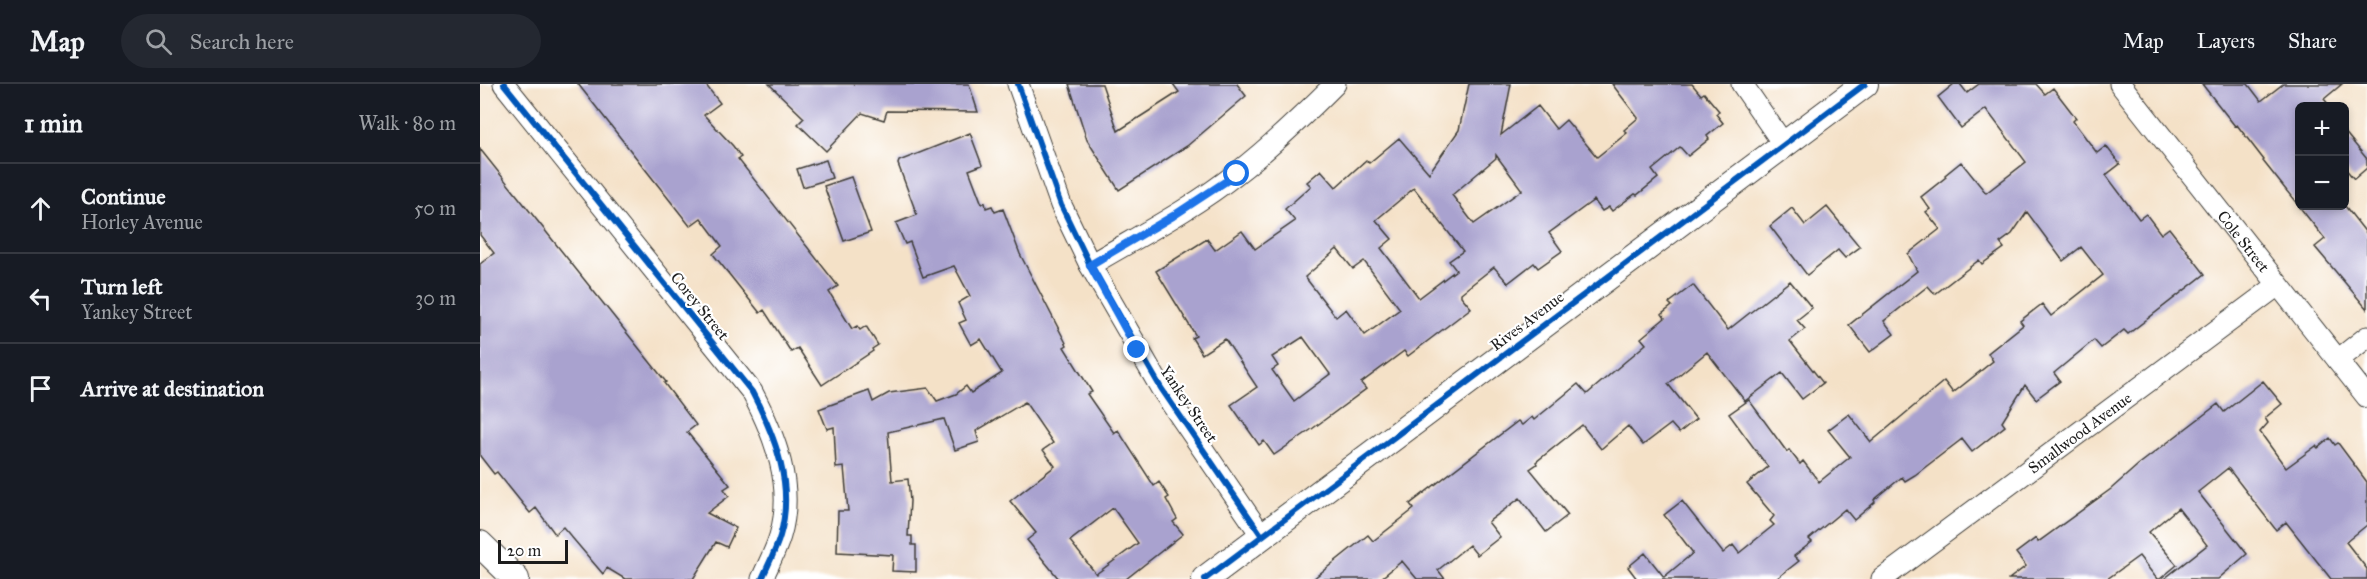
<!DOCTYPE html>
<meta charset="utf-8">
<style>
:root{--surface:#171b24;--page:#242831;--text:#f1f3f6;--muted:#9ea1a6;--line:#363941}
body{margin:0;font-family:"IM FELL Great Primer",serif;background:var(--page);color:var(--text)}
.controls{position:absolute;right:18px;top:18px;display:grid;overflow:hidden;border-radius:9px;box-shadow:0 3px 9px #0003}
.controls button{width:54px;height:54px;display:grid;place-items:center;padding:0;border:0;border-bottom:2px solid var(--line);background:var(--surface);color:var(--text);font:30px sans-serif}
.scale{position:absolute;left:18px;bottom:15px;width:70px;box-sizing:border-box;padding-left:6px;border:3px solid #1c1c1c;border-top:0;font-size:16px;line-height:21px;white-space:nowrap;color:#1c1c1c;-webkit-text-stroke:4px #fff;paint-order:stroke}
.stop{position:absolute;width:18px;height:18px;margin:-14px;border:4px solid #1a73e8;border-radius:50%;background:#fff}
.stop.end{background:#1a73e8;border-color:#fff;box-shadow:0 2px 6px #0008}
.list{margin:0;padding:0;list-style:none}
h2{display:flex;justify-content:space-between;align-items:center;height:78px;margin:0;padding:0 24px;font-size:26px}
h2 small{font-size:20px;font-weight:400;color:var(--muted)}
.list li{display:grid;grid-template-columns:39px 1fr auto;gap:18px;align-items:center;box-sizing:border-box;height:90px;padding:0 24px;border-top:2px solid var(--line)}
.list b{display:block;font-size:22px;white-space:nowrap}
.list p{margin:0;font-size:20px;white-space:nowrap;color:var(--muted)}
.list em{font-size:20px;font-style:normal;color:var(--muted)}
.icon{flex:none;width:33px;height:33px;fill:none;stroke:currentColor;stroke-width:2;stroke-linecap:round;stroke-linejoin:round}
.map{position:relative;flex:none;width:1887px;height:495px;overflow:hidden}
header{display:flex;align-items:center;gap:36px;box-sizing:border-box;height:84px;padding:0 30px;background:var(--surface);border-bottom:2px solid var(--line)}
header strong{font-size:28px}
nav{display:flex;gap:33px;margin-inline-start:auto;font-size:21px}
.search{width:420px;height:54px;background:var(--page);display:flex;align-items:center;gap:15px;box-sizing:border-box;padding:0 21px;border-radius:33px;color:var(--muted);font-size:22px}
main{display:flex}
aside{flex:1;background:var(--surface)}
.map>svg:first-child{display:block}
</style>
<header>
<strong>Map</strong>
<div class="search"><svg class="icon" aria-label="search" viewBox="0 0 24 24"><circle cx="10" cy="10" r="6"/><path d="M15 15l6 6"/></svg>Search here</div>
<nav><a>Map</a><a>Layers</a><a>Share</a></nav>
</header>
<main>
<aside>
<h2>1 min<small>Walk · 80 m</small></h2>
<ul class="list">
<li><svg class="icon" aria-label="ahead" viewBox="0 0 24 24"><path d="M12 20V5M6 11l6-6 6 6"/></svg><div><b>Continue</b><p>Horley Avenue</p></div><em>50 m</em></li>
<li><svg class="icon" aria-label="left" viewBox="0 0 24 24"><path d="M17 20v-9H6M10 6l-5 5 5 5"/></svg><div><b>Turn left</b><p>Yankey Street</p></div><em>30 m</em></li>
<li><svg class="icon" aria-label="arrive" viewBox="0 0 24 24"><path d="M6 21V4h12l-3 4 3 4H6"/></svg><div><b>Arrive at destination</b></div></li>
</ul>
</aside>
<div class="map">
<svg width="1887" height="495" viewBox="0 0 1887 495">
<rect width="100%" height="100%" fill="#fff"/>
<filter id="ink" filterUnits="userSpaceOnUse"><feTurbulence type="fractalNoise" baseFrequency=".0167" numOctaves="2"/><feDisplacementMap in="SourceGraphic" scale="12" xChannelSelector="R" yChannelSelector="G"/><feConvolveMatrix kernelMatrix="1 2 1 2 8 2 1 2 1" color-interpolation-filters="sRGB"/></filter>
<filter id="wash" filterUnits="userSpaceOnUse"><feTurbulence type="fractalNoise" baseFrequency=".008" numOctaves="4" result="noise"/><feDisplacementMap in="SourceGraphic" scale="24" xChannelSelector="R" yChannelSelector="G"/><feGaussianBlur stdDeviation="1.35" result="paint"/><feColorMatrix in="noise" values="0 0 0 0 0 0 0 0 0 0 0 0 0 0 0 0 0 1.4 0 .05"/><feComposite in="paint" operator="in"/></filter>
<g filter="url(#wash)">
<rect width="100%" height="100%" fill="#f4e1c7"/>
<g id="blocks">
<!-- building -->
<path fill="#a9a2cf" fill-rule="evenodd" d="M98 0H225L240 19 224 31 253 62 261 73 258 75 358 202 349 208 372 245 377 242 380 246 386 242 398 261 392 265 393 267 342 301 318 264 311 268 284 226 280 229 233 170 242 162 221 134 210 142Z
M289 0H489L498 28 407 27 404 36 382 29 346 67 318 40 324 34Z
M589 0H622L638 47 699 8 693 0H757L766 12 707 62 639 106 607 56Z
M989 0H1031L1021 51 1058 22 1076 45 1086 36 1117 73 1147 49 1144 46 1158 34 1132 0H1212L1221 11 1224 9 1239 27 1236 30 1243 39 1227 52 1229 55 1208 72 1200 63 1172 86 1178 94 1157 111 1155 110 1132 127 1129 123 1122 127 1114 116 1069 149 1082 167 1058 184 1054 179 1028 199 1014 183 981 209V212L991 224 928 272 924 267 881 299 886 305 832 345 794 371 784 357 779 361 751 321 777 303 745 255 722 270 712 254 716 252 676 187 727 155 735 166 762 147 775 165 815 137 805 125 831 102 827 98 841 86 856 103 886 76 889 79 919 54 949 89 979 46ZM1016 71 1042 106 994 140 972 111 1016 74ZM934 104 983 167 969 177 976 186 939 214 901 164 912 155 896 136ZM857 165 873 185 884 177 920 225 885 251 866 225 856 233 825 193ZM823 253 850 290 814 317 792 286 798 282 792 273Z
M1474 0H1480L1487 9 1499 0H1556L1565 10 1573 4 1596 34 1593 37 1617 69 1626 62 1640 80 1626 91 1659 135 1666 130 1681 150 1689 144 1725 190 1648 250 1644 246 1621 264 1614 256 1574 289 1580 297 1556 315 1545 301 1522 338 1525 342 1492 368 1482 355 1435 391 1425 397 1422 393 1394 416 1395 418 1374 436 1365 425 1329 455 1332 458 1314 472 1319 477 1296 495H1157L1148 483 1165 469 1184 493 1213 469 1184 431 1202 417 1243 469 1253 461 1259 469 1294 441 1290 437 1294 432 1267 400 1288 383 1249 330 1269 316 1307 368 1309 366 1320 380 1323 377 1339 398 1370 373 1348 346 1369 330 1391 358 1464 297 1473 309 1513 277 1508 269 1543 241 1540 237 1562 220 1571 232 1623 191 1601 163 1583 177 1547 128 1532 150 1520 159 1524 164 1502 180 1499 176 1455 210 1448 202 1404 237 1414 250 1390 268 1369 241 1437 187 1428 170 1460 145 1446 128 1450 125 1441 113 1466 93 1465 91 1481 78 1506 109 1546 78 1506 25 1481 44 1458 13Z
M1722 0H1768L1781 17 1803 0H1862L1844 15 1850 22H1820V122H1865L1887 150V225L1835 163 1845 155 1783 77 1784 76 1757 41 1755 42Z
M1864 47 1887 75V84L1874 95 1864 83Z
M490 49 502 81 489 86 502 120 505 118 506 124 512 122 515 128 523 125 540 170 587 261 584 263 612 308 607 310 634 349 638 346 674 402 679 398 689 413 686 415 697 435 693 438 703 450 646 495H579L547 456 556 449 530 417 575 382 563 366 573 359 545 318 496 347 499 358 475 366 464 335 408 348 412 397 428 395 430 417 428 452H432V461H436V488L412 487 413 471 357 468 358 427H368L364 383 356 384 354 343 347 345 339 325 389 307 393 318 409 309 448 304 457 317 476 310 486 302 491 309 522 289 501 255 491 261 479 239 486 236 478 219 490 212 474 182 443 193 430 158 425 160 416 139 437 131 418 80 419 77ZM633 424 658 459 616 490 590 457Z
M0 65 186 298 184 299 216 341 207 348 250 401 244 405 249 412 227 429 256 444 247 463 236 458 213 495H145L127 484 123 490 83 443 75 450 56 424 50 429 17 388 14 390 0 372V180L14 169 0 151Z
M346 76 352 94 323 103 317 85Z
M371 93 391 148 364 157 344 102Z
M1347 123 1380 163 1365 174 1358 166 1327 191 1290 142 1312 124 1325 141Z
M1310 197 1332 224 1317 236 1325 245 1310 257 1343 299 1322 315 1302 289 1265 317 1227 268 1188 300 1216 335 1199 349 1191 340 1163 361 1148 342 1121 365 1102 341 1056 378 1057 380 1050 385 1088 431 1066 448 1040 414 1008 438 1020 453 997 471 989 461 958 486 965 495H937L922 477 900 495H833L888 451 893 457 934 425 930 420 1038 337 1042 341 1052 333 1054 336 1098 300 1107 310 1166 260 1161 254 1185 234 1182 230 1192 222 1189 219 1213 201 1248 246Z
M1783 297 1802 320 1785 334 1788 339 1780 348 1806 384 1836 362 1838 364 1850 354 1855 361 1858 359 1887 398V441L1866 458 1887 485V495H1851L1806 438 1796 446 1748 384 1718 408 1767 470 1738 495H1684L1727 461 1698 424 1669 448 1697 481 1680 495H1677L1659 472 1627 495H1529L1546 482 1536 469 1556 454 1558 458 1631 405 1658 381 1738 320 1744 328Z"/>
</g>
</g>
<g filter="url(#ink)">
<use href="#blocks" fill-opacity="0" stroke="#3c3a36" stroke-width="1.5"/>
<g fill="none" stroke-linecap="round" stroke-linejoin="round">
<!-- minor casing -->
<g stroke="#3c3a36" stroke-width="23">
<g id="minor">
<path d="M24 0 272 308C295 352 315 402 300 452 296 466 288 481 282 495"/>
<path d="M538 0 581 121 610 181 681 304 782 452"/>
<path d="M1262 0 1304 61"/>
<path id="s1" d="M1640 0 1887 313"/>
<path d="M610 181C659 152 712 125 757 89 792 62 824 31 855 0"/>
<path d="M1858 276 1887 253"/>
<path id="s2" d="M1402 495 1798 201"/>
</g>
</g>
<!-- tertiary casing -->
<g stroke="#3c3a36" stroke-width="28">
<path id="tertiary" d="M0 460 36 495
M725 495 1385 0"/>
</g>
<!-- minor -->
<use href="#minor" stroke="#fff" stroke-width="21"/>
<!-- tertiary -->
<use href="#tertiary" stroke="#fff" stroke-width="26"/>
<!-- cycleway casing -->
<g stroke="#fff" stroke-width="10">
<path id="cycleway" d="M24 0 272 308C295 352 315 402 300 452 296 466 288 481 282 495
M538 0 581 121 610 181 681 304 782 452
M725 495 1385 0"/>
</g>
<!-- cycleway -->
<use href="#cycleway" stroke="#0057b8" stroke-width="6"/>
</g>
</g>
<g fill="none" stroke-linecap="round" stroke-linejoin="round" filter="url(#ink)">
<!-- route -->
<path stroke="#1a73e8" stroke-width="8" d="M657 266 610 181 693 132 757 90"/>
</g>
<g text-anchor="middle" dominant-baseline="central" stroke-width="4.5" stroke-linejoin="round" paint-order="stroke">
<!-- street labels -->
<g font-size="16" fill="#1c1c1c" stroke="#fff">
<text stroke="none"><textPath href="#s1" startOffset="200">Cole Street</textPath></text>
<text transform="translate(220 222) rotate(51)">Corey Street</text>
<text transform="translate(1047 237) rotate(-37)">Rives Avenue</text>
<text transform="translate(709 320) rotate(56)">Yankey Street</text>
<text stroke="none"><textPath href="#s2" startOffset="246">Smallwood Avenue</textPath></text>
</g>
</g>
</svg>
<div class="controls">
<button>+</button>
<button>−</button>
</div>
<div class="scale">20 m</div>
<div class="stop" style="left:757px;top:90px"></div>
<div class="stop end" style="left:657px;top:266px"></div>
</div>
</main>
